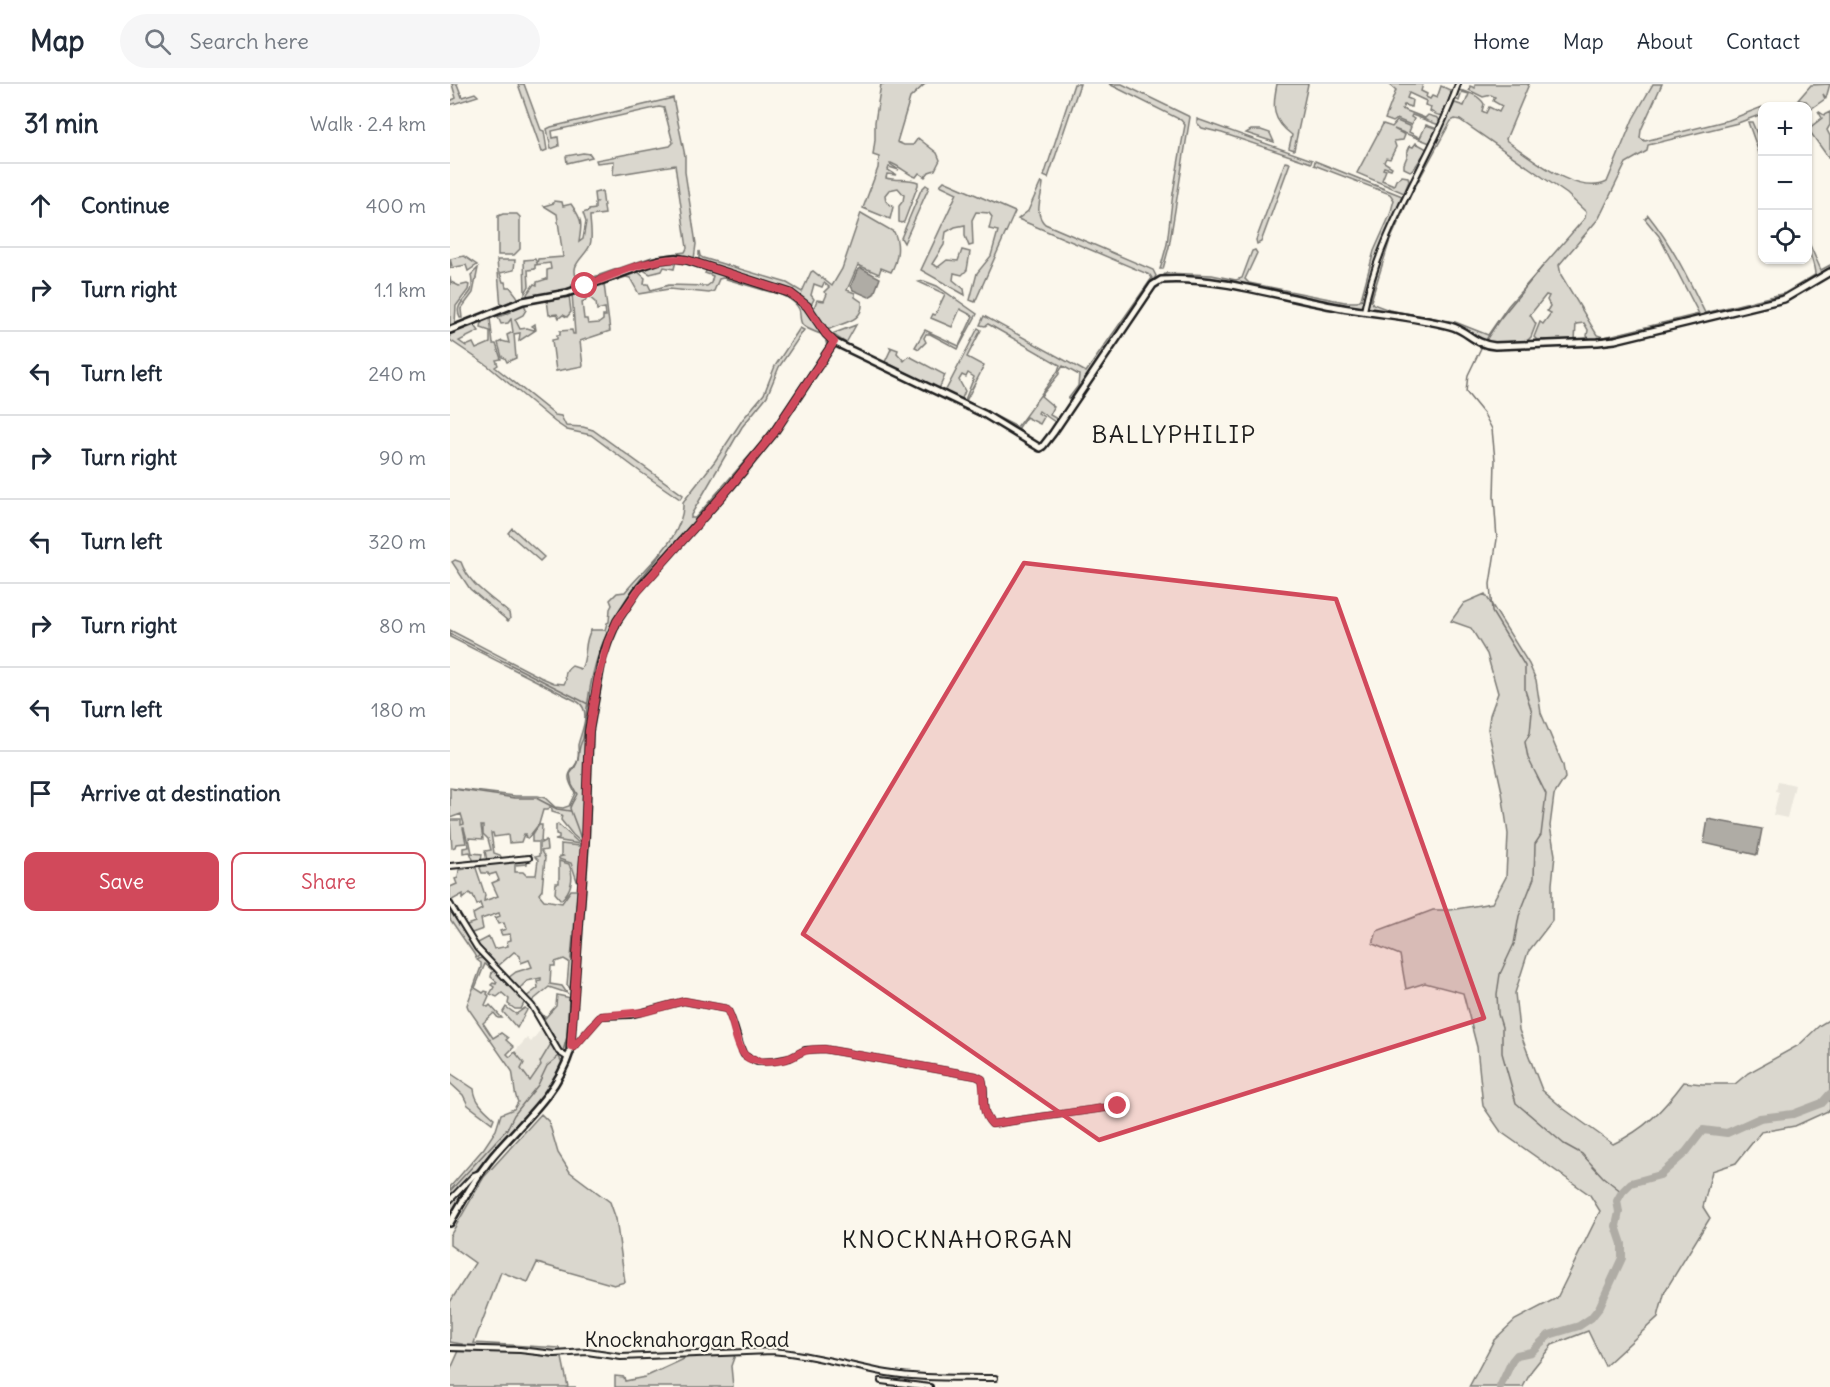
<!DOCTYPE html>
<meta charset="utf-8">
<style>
:root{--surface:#fff;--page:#f6f6f7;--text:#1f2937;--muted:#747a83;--line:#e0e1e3;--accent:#d1495b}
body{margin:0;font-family:Delius,sans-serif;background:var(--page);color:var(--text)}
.controls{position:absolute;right:18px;top:18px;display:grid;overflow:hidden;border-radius:12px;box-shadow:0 2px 4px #0004}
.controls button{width:54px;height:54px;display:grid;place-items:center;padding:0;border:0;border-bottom:2px solid var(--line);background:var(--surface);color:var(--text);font:30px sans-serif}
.stop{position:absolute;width:18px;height:18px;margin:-14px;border:4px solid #d1495b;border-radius:50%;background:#fff}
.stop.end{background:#d1495b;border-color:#fff;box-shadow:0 2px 6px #0008}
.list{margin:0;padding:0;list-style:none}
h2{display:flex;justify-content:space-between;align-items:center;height:78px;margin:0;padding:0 24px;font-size:26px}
h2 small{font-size:20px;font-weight:400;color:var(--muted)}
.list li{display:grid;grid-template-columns:39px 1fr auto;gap:18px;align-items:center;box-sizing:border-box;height:84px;padding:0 24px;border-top:2px solid var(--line)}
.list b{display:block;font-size:22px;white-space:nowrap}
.list em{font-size:20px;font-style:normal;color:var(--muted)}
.actions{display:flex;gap:12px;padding:18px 24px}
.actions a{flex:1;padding:14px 0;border:2px solid var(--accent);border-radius:12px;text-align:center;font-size:21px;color:var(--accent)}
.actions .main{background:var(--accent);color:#fff}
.icon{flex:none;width:33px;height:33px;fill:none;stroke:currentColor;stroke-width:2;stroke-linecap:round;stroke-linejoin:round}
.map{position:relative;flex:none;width:1380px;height:1303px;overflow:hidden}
header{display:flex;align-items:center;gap:36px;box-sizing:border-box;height:84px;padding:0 30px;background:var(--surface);border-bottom:2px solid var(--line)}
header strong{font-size:28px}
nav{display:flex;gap:33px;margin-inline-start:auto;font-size:21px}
.search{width:420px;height:54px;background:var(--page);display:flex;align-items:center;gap:15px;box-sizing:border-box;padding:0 21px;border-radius:33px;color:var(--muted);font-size:22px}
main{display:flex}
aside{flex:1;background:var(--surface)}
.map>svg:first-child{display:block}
</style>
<header>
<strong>Map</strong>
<div class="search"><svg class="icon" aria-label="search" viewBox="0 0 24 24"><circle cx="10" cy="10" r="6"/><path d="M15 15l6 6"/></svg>Search here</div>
<nav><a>Home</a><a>Map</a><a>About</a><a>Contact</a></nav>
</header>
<main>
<aside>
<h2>31 min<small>Walk · 2.4 km</small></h2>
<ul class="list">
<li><svg class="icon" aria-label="ahead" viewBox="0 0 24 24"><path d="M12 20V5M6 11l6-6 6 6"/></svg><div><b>Continue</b></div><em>400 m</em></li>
<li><svg class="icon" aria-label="right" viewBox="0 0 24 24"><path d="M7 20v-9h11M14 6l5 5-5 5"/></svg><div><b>Turn right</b></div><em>1.1 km</em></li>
<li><svg class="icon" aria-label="left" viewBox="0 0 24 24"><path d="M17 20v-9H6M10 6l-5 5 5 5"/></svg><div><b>Turn left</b></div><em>240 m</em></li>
<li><svg class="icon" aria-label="right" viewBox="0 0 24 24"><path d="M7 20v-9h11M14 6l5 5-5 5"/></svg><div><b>Turn right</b></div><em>90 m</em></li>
<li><svg class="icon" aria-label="left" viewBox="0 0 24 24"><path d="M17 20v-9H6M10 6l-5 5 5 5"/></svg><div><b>Turn left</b></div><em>320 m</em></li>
<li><svg class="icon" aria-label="right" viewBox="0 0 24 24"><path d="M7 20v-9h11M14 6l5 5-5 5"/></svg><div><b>Turn right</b></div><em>80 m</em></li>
<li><svg class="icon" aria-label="left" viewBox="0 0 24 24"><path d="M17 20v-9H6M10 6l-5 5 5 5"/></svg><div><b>Turn left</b></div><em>180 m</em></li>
<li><svg class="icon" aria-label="arrive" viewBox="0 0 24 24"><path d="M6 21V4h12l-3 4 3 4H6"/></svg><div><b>Arrive at destination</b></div></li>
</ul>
<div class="actions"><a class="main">Save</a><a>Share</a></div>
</aside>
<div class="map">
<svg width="1380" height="1303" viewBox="0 0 1380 1303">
<rect width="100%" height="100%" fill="#fbf7ec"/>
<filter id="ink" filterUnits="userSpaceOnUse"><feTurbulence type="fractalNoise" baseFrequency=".0167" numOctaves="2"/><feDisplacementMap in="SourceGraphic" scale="12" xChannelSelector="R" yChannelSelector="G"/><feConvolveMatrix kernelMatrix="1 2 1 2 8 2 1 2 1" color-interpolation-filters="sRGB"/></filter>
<g filter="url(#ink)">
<!-- built -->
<path fill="#eae6dc" d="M1328 697 1345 701 1337 734 1323 731 1329 708 1326 707Z
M91 945 102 958 90 978 91 981 77 1003 61 972 77 954 81 958Z"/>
<!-- green -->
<path fill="#dad7ce" stroke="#7b7a75" stroke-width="1.5" d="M2 0H7L12 13 25 9 28 12 0 21V17L6 14Z
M68 0H74L91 46 94 47 97 66 92 68Z
M431 0H475L460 14 447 58 454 61H463L468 54 487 69 490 76 485 86 479 88 475 93 469 89 466 93C457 90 451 83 441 79L440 80 449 86 439 83 438 86 446 91 437 90 436 94C446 97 458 94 468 98V101L454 138 451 139 449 138V122L453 117 454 111 448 104 439 106 435 111 436 117 443 123 440 135 413 124 428 84 429 73 423 71 425 56V38Z
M624 0H630L598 94 594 92Z
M659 0H672L740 33 719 163 713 185H710L711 182 717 160 723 109 735 41 731 36Z
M827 0H858L844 66 839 64 842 51C822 36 822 24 827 0Z
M939 0H973L971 7 977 10 976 13 980 15 982 12 987 14 991 2 1000 6 1001 10 993 31C988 32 985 30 980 27L981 23 975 21 976 17 959 9 957 14 962 16 961 23 954 21 952 25 975 34 978 31 988 34 990 38 989 41 962 31 961 33 964 35 961 41 947 35 943 38 935 35 946 6Z
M1025 0H1079L1056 55 1057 57C1081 73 1127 113 1157 98L1183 35 1203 0H1212L1191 46 1190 54 1195 57 1279 36 1312 23V30L1288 39 1198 61 1197 67 1176 79 1149 134 1109 181 1111 191 1147 251 1153 253 1163 251 1249 230 1209 152 1195 135 1198 131C1222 161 1238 194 1255 229L1335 209 1365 191C1365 179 1358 170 1358 157L1371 186 1380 181V185L1337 212 1160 254 1141 256 1137 252 1138 246 1134 239 1126 240 1125 256H1087L1084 253 1090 238 1093 240 1101 229 1097 227 1100 222 1097 216 1099 212 1096 211 1080 231 1086 240 1081 253 1076 258 1039 260 1028 257 1016 246 1000 240 917 226 930 179 961 105 963 106 939 159 921 217 923 220 939 226 1005 238 1038 251 1058 222 1135 134 1136 128 1117 110 1010 36 1005 35 1001 37 965 103 963 102 1005 19 1014 22 1019 10 1012 8 1009 17 1005 15 1008 6C1017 7 1030 12 1034 20L1032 27 1036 29 1039 23 1049 28 1052 22 1043 17 1045 13 1041 11 1033 13 1019 6 1020 2 1025 4Z
M1380 0 1376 14 1373 10 1375 15 1362 24 1356 17 1348 16 1361 1Z
M223 14 235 72V88L246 160 244 175C208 167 163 190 130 202L129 198H125L122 200 121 206 78 213 77 210 84 200 87 201V198L97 195V186L101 185 100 179 85 181V185L78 186 79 202 75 209 74 176 85 175 87 179 88 175 113 173 107 130 94 122 104 119V117L112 118 113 122 121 120C133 137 132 139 129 158L133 155 136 138 133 129 139 127V126L145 125V120L147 118H145L144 109 152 107 155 130 140 132C140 140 143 153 140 161 135 174 117 180 129 198L202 173 235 168 237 164 225 81 163 91 164 77 147 79 146 76 220 62 223 59 214 24 209 23 102 47 103 54 108 53 109 62 101 65 97 45 101 43Z
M1368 27 1374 31 1380 28V41L1377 46 1380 52V71L1378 73 1358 45 1372 34Z
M747 35 862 76 861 79 772 49 752 44 747 39Z
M947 37 961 43 959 48 970 54 976 41 985 44 986 47 980 59 944 45 955 51 953 56 944 57 946 63 940 75 936 74 934 78 942 83 941 85 934 83 933 85 936 86 932 96 944 101 946 96 952 92 958 93 959 97 954 109 907 89 933 40 942 43Z
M1298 38H1302L1312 62V77Z
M801 46H811L820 49 824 58 796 49Z
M966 59 977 65 964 85 960 87 954 84V80L958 70 957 69 960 62 963 63Z
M133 69 140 70 142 73 117 79 116 72Z
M865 77 952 112 929 169 912 222 909 224 714 191 716 189 762 191 786 196 792 194 802 167 805 166 807 169 795 195 799 199 895 218H907L911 215 924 167 940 131 944 116 940 110 864 81Z
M835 78 840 79 811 158 807 160 806 156Z
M494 97 565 128 525 218 520 216 527 189 541 172 548 147 539 145 542 133 539 129 526 128 522 136 523 161 519 162 515 152V141L505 143 496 148 494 161 482 180 488 183 497 176 508 177 512 166 520 168 517 186 512 191 504 189 503 196 514 205 515 211 471 186 507 109 490 101Z
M591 98 593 99C592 113 583 129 595 140L703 186 706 192 638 295 635 294 620 316 618 315 628 302 629 291 613 282 609 288V290L591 312 604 323 600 331 607 335 605 338 589 327 588 329 594 333 590 340 576 333 568 345 574 349 573 351 515 319V316L524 293 518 289 516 293 512 291 509 296 515 307 511 317 495 308 528 244 531 246 517 273 534 282 533 284 516 317 567 343 608 287 610 281 538 240 535 242 530 241 534 232 636 288 702 194 700 191 568 135 578 127Z
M476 101 479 103 454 159 451 154 471 106Z
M411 129 444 148C450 160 448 176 441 188L431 184 429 190 408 181 397 206 405 209V213L412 218C414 239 390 238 376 247L363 226 367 216 374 217 377 210 374 208 379 203 374 199 372 203 364 200 361 211 364 215 360 223 346 210 334 204 249 176V167L250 172 253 174 337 199 352 208 361 188 363 187 382 202 392 185Z
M53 130H67L70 133V165L64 171H48V132Z
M14 172 27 181 18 187 16 181 0 184V179L2 182 0 175Z
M47 176H65L64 186 50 189 53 198H55L56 203H60L67 212 68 217 51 223Z
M217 176 231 177H226L224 185 214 183 212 187 200 190 195 187V182Z
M28 184 23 209 11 225 12 234H10C4 221 15 217 21 207 23 202 22 197 21 191Z
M258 184C290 194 336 201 359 227 365 234 369 243 374 251 368 249 355 245 352 240 349 235 351 229 349 225 345 216 329 208 320 208L273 194 269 195 264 207 259 209 219 205 189 210 180 194 176 193 154 200 160 247 130 257 133 282 106 287 102 256 107 255V251H110V247L122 246 123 250H125L122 209 131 206 136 210V216L132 218 134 235H137L138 240 149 239 153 236V232H156L155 224 147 226 146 219 139 213V203L186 186 195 194 194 200H198L201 206 219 201 257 202 261 199 263 192 255 189Z
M0 193 1 198 9 202 17 200 19 201 18 206 6 222 5 239 0 241Z
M474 197 487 202 527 230 508 265 480 250H476L474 254 476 258 469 265 465 263 475 246 509 262 523 232 510 225 502 243 481 234 483 230 485 231 495 210 469 198Z
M119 211 121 228 117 233 113 231 109 234 107 230 99 231 97 216 79 219Z
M74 219 76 226 73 231 65 235 70 245 77 244 84 246 85 244 82 242 85 240 86 246 69 257 70 249 64 250 66 274 57 278 55 274 52 273 48 259 52 257 59 259 57 251 63 248 61 235 58 239 51 240 48 233 61 228 60 224Z
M40 234 43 260H46L51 275 46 276 48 281 45 283 105 331 111 332 116 342 133 343 143 346 233 411 230 415 192 389 141 351 117 346 105 338 38 282 0 256V248L23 239 29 247 9 257 16 262 23 259 26 265 40 259V247L31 244 32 236Z
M406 241 396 259 382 250Z
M350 244 354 246 329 283 317 312 292 343 241 431V434H245L315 354 377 262 376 258 379 259V262L316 355 287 392 186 505 150 575 137 648 133 755 130 757 123 751 111 736 112 731 102 728V725L100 723 98 726H93L89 740 78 754 75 753 76 750H74L71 758 59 759 58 751 44 753 43 749H41L44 769 50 771 52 775 37 777 35 767 41 766 38 755 33 750V742H31L33 755 19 754 22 769 32 770 31 777 24 778 20 768 13 769V764L19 763 14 744H13L16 759 6 760 5 763 2 764 0 736H11V741L14 740 11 730 0 734V704L65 712H88L95 714 105 723 113 724 119 722 125 709C123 704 118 698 119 692 120 686 126 682 128 676 129 671 128 666 128 661 131 648 142 627 128 618L0 553V546L90 593 104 599 114 600 116 596C114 590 116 586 122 582L131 585C138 572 133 559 141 546H155L157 539 159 538 160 525 162 521 160 516 167 509 175 508C196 482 235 454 233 418L265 377 293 335 314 310 325 282Z
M440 263 448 266 447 269 454 277 459 272 495 291 489 305 435 278 441 265Z
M62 444 94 473 90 477 58 449Z
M5 476 11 478C19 501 41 513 59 529L60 535 58 537 20 505 2 478Z
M1035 510 1079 580 1086 596 1091 629 1113 681 1115 694 1104 711 1100 742 1105 771 1102 800V837L1078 868 1065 909 1069 946 1092 1006 1114 1025 1163 1060C1195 1045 1213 1026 1234 998L1252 1000H1285L1298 989 1349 961 1370 941 1380 935V1026L1345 1042 1311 1048 1286 1079 1262 1087 1253 1123 1260 1134 1215 1207 1208 1233 1155 1282 1138 1247 1102 1261 1082 1286 1073 1303H1019L1044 1256 1065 1236 1107 1214 1150 1127 1140 1111 1051 1048 1033 1022 1027 963 1013 909 975 899 956 905 950 871 923 860 927 847 983 826H1000L1042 819 1056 793 1058 750 1052 708 1038 645 1040 631 1048 609 1037 570 1021 544 1001 537 1014 519Z
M108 740 130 760 105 756 109 755V751L106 750V741Z
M89 741H92L91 759 96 756 97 766 91 767 95 774 92 806 89 810 94 816 112 819 121 806H130L123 907 117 901 119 878 114 875 105 878V882H101L100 900 112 902 117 909 99 903 82 917 95 934 106 922 107 911 121 914 118 964 115 968 111 965 91 930 76 913 88 904 87 897 91 896V894L77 897 69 905 58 894 66 888 82 883 79 876 71 879 70 872 64 868 47 883 26 860 39 853 44 865 58 862 57 857 61 856 60 850 52 851 50 847 56 845 54 839 48 840 45 834 50 832 49 829 31 835 33 845 19 850 14 842 25 838 23 830 32 825 30 819 27 821 23 811H21L20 809 13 815V810L2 816 4 820 0 817V803L7 800 5 795 8 794 9 786 15 785V783H0L25 781 35 811 34 817 48 812 42 799 49 796 46 789 39 791 38 789H32L30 784 32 781 77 776V780L65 781V788H73L76 791H86L88 776 85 773 89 772V758H82V751Z
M111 760 130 762 132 766 130 797H127L121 779 109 775V773L113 772 111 771Z
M109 777 119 780C125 793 121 807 111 816L105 809 106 799H109Z
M0 825 30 871 26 874 24 870 0 835Z
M31 874 40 881 41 885 35 880 25 904 33 909 35 907 38 908 37 910 39 912 35 921 38 923 40 921 52 934H48L44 929 33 939 43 954 51 949 58 954 56 956 64 963 57 970 60 973 65 968 74 979 71 985 80 997 91 981 90 978 102 958 113 981 91 1015 0 1115V1103L34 1064 46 1046 51 1030 64 1025 68 1018C63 1008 65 998 62 987L18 924 17 921 31 883V879L27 876Z
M45 887 75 917 71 925H65L58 920 59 915 52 909 47 913 40 910 44 903 41 901 43 899 46 900 47 898 41 893 42 888Z
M56 923 66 930 75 924 77 926 67 944 53 928Z
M0 989 24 1005C25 1018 35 1026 44 1034L42 1039 18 1021 13 1011 0 999Z
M91 1030 99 1038 108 1069 120 1088 160 1118 166 1135 175 1198 164 1201 87 1179 78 1198 51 1188 24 1259 110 1264 118 1303H126H0V1287L12 1260 0 1258V1218L25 1179 0 1161V1152L34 1093Z
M25 1093 0 1136V1119Z
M247 1269 285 1271 281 1282 283 1303H165V1292L174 1293 175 1297 195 1293Z"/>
<!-- water -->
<path fill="#afaca5" stroke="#74726e" stroke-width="1.5" d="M411 184 430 194 424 210 419 213 403 206 401 202 407 187Z
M1258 735 1312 745 1307 771 1254 759Z"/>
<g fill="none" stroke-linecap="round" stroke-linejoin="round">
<!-- stream -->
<path stroke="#74726e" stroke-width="1.5" d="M1034 259 1049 236 1092 183
M1032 262 1018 291 1016 308 1034 330 1042 345 1045 376 1044 413 1047 455 1040 500 1042 528 1075 582V606L1082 628 1080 649 1075 658 1078 674 1096 710 1091 751 1085 760 1084 794 1069 832 1064 860 1050 890 1047 910 1048 930 1052 943V969L1066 1019 1114 1060 1132 1070 1153 1093 1172 1108
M0 550 138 620
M3 705 65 714H86L107 725 120 727
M130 753C129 747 120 726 120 724 121 720 125 714 127 710L122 701 120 690C133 675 125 669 133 655 137 624 140 590 152 561 165 526 188 497 212 469
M128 796 130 772
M124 846 127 807
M121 875 123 852
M113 967 117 953 119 915
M0 1107 57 1045 64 1031 88 1001 97 982 109 972"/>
<!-- river -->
<path stroke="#afaca5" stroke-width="8" d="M1050 1303 1062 1277 1067 1271 1081 1268 1099 1251 1129 1242 1141 1234 1149 1224 1172 1174V1160L1166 1142 1169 1128 1167 1117 1172 1108 1181 1099 1210 1091 1236 1068 1253 1046 1277 1049 1310 1034 1343 1030 1372 1019 1380 1010"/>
<!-- street casing -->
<g stroke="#1c1c1c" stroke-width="8">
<path id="street" d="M914 227C929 145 981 77 1008 0
M0 782 79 774
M0 820 27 864 82 922 109 968 118 974
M121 962 124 963 151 932 181 931 234 917 277 925C285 939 287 956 294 971L307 978 324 977 340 974 355 966 374 965 526 992 532 995C537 1010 529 1027 542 1040L668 1022
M0 1116 24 1091 32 1088
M0 1264 70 1266 105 1270 137 1268 171 1273 322 1267C361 1270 399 1282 437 1289 472 1295 509 1293 545 1294
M431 1297 480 1303"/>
</g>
<!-- secondary casing -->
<g stroke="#1c1c1c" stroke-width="10">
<path id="secondary" d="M0 246 73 217 117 209 209 176 225 174 237 176 340 209 357 222 376 250 384 258 534 330 590 364 593 362 603 349 703 201 711 196C767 192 831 213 887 223 924 230 963 232 1000 242 1019 247 1023 260 1045 262L1148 258 1165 256 1334 215 1380 188
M0 1139C13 1116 26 1093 43 1072 70 1040 107 1010 120 968L135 759 139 647 152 575 158 558 167 537 187 507 280 403 323 350 384 258"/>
</g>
<!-- street -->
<use href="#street" stroke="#fbf7ec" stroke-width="4"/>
<!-- secondary -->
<use href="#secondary" stroke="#fbf7ec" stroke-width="5"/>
</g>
</g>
<g fill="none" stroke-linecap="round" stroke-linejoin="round" filter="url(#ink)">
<!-- route -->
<path stroke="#d1495b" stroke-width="8" d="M135 202C165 190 205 171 237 176L340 209 357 222 376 250 384 258 323 350 280 403 188 507 167 537 158 558 148 595 139 647 135 751 121 962 124 963 151 932 194 928 234 917 277 925C285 939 284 956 293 969 302 982 329 978 342 973 346 971 350 968 355 967 361 965 368 965 374 965L526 992 532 995C536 1010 529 1027 542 1040L668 1022"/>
</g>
<!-- marked area -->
<path fill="#d1495b" fill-opacity="0.2" stroke="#d1495b" stroke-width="4.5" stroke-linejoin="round" d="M574 479 886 515 1034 934 649 1056 353 850Z"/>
<g text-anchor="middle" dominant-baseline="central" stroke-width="4.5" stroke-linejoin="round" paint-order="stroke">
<!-- street labels -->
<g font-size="21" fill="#1c1c1c" stroke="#fbf7ec">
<text x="237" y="1255">Knocknahorgan Road</text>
</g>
<!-- quarter labels -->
<g font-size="24" letter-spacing="1.5" fill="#1c1c1c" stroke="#fbf7ec">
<text x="724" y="350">BALLYPHILIP</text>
<text x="508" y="1155">KNOCKNAHORGAN</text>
</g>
</g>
</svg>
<div class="controls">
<button>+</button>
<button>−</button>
<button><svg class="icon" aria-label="locate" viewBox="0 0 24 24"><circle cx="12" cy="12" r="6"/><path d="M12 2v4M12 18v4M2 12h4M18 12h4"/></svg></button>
</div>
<div class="stop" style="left:135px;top:202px"></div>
<div class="stop end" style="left:668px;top:1022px"></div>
</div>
</main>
